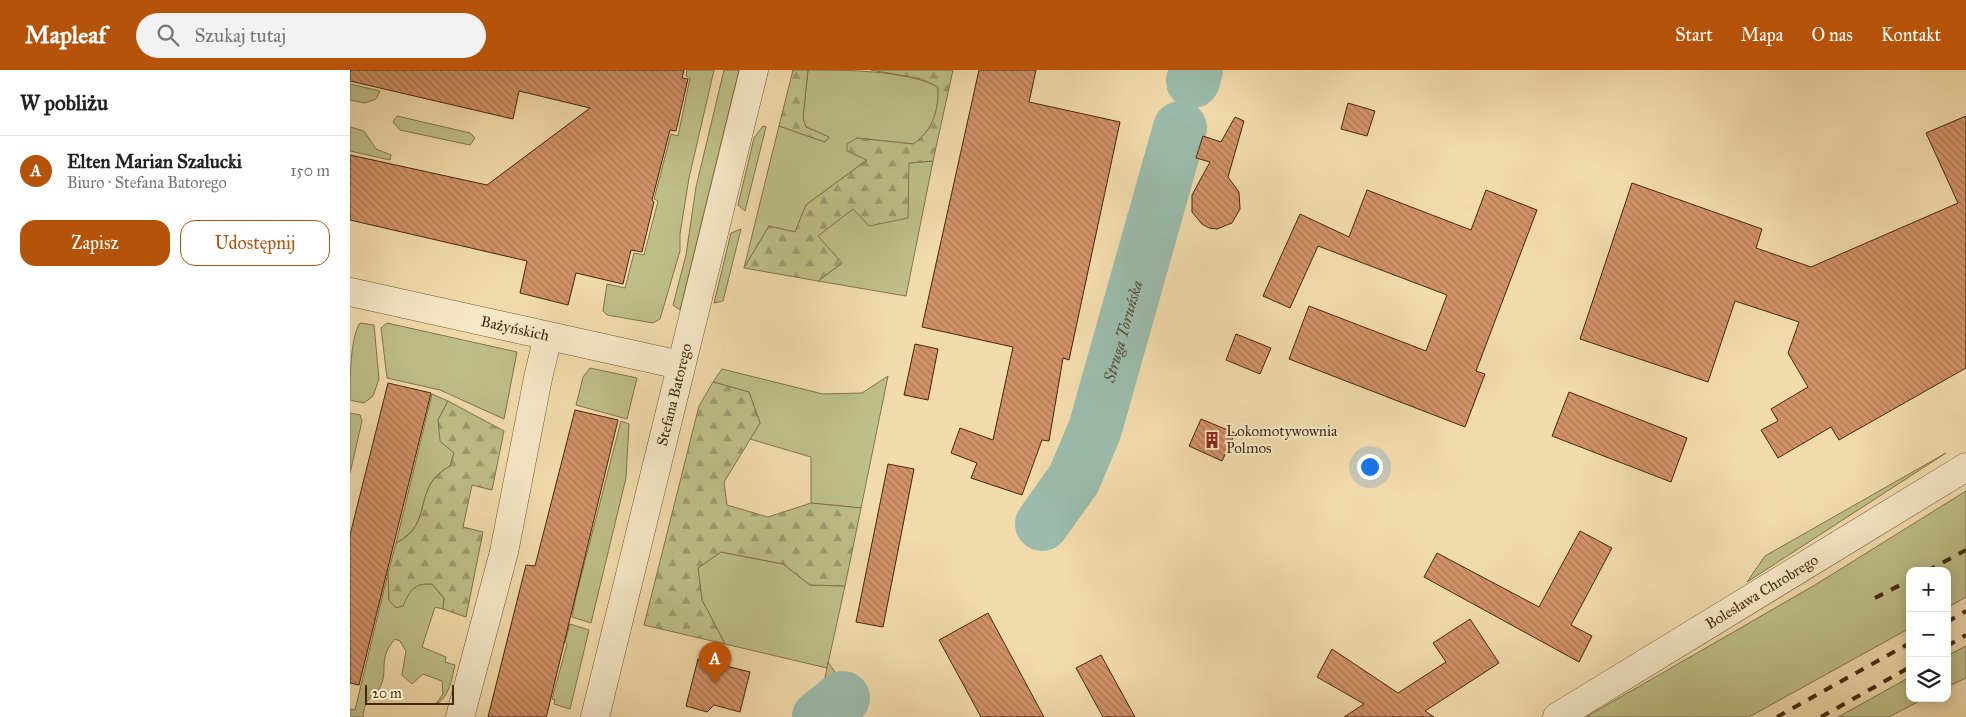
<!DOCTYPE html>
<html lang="pl">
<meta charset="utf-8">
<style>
:root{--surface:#fff;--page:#f2f2f2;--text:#222;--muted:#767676;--line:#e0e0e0;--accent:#b45309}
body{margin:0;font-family:"IM FELL Great Primer",serif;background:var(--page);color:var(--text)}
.controls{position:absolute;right:15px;bottom:15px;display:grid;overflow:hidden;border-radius:10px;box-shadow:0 2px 12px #0003}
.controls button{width:45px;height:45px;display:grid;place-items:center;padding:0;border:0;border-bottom:1px solid var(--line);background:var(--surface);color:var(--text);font:25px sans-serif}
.scale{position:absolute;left:15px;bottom:12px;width:89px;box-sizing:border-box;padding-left:5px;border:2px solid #45290b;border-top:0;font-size:14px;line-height:18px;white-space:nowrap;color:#45290b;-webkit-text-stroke:4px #f7e8c8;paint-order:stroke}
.you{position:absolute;left:1019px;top:396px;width:18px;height:18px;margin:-12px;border:4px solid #fff;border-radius:50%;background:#1a73e8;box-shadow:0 0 0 8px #1a73e833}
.badge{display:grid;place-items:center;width:32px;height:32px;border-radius:50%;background:var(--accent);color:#fff;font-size:16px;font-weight:700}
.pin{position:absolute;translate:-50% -41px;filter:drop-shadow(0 1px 2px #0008)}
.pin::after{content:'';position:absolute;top:26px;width:18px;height:15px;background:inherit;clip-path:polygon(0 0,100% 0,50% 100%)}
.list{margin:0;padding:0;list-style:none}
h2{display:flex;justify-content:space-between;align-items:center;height:65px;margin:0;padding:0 20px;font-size:21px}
h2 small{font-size:16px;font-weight:400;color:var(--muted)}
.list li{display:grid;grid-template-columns:32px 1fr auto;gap:15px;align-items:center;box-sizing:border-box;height:70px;padding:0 20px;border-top:1px solid var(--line)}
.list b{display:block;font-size:19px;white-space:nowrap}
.list p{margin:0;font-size:16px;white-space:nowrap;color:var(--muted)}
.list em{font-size:16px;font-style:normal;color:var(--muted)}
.actions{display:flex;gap:10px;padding:15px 20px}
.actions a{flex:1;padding:11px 0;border:1px solid var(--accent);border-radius:15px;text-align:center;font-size:18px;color:var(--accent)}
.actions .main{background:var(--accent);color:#fff}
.icon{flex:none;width:28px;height:28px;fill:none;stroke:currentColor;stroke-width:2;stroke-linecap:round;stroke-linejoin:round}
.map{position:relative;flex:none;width:1616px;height:647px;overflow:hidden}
header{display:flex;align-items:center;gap:30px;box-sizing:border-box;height:70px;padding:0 25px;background:var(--accent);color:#fff}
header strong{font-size:24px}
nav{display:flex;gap:28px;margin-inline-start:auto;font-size:18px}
.search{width:350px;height:45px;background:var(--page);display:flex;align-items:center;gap:12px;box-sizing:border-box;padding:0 18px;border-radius:28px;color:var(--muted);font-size:19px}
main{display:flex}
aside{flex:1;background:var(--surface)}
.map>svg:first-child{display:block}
</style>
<header>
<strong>Mapleaf</strong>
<div class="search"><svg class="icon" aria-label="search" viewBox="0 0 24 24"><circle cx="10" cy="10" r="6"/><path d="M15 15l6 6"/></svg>Szukaj tutaj</div>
<nav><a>Start</a><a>Mapa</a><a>O nas</a><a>Kontakt</a></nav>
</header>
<main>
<aside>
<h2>W pobliżu<small></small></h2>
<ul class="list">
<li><span class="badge">A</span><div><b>Elten Marian Szalucki</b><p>Biuro · Stefana Batorego</p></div><em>150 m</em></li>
</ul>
<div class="actions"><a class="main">Zapisz</a><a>Udostępnij</a></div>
</aside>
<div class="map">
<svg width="1616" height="647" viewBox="0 0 1616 647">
<defs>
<pattern id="forest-firs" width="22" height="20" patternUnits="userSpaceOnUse" patternTransform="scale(1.25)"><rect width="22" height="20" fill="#bebf87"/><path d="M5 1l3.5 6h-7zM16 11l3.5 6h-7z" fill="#9c9b6d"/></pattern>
<pattern id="building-back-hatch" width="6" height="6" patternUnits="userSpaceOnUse" patternTransform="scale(1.25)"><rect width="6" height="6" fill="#d29268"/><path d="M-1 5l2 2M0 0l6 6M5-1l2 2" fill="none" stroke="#ac7754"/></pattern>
</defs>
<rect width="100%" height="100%" fill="#f2dbab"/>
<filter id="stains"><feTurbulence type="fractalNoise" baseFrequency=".004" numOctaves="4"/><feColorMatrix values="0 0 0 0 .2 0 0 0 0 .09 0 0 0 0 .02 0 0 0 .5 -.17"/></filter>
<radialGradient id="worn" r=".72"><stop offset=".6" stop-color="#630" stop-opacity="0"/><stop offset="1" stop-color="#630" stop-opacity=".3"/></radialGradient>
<!-- green -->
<path fill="#bebf87" stroke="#827449" d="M337 0H364L339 108 330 164V181L310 249 303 253 257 245 253 241 257 214 275 218 284 183 294 185 308 131 304 129 321 64 328 66 340 8 336 6Z
M374 0H389L330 240 323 235 336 185 346 117Z
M458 0C494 0 557 0 588 17 589 40 583 61 563 74L507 68 505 85 518 89 456 135 445 162 419 156 394 198 429 56 475 72 479 67 456 57 453 48Z
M0 14 30 21 26 29 15 33 0 30Z
M47 46 120 63 125 68 120 75 50 60 43 52Z
M413 56 416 57 395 141 388 135 404 68Z
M0 57 14 61 26 79 41 85 40 90 0 81Z
M583 91 556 226 468 211 492 193 467 166 559 93Z
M391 159 373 231 364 233 381 163Z
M10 253 24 255 29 309 23 326 14 333 0 330C0 310 0 268 10 253Z
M37 253 167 282 154 349 90 320 37 308 31 258Z
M240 298 287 308 277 349 226 335 233 307Z
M372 299 473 324 512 323 538 306 511 438 461 433V387L400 369 410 353 399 322 363 312Z
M82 324 98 331 88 350 104 383 100 396C60 417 86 453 46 473Z
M0 343 10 345 12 351 0 403Z
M271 351 279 354 276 408 241 553 222 547 226 526Z
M1596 383 1397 512 1415 486Z
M1616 421V527L1597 538V501H1560V558L1399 647H1236L1465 515Z
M371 482 433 494 460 515 495 516 477 598 375 574 352 530 348 498Z
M38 503 39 530 53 535C60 520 64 513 82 514L94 528 93 539 85 537 72 577 96 587 95 592 105 595C101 611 100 626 85 635L93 624 92 611 73 604 62 614 52 605 56 581 50 571 45 569C27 589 39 601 30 617 21 632 15 625 13 647H0V639L5 640Z
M220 554 239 560 220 639 204 634 205 630 202 629 217 574 215 572Z
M1616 576V608L1597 617V586Z
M1560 607V628H1575L1539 647H1488Z"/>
<!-- forest -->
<path fill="url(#forest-firs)" stroke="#827449" d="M443 0H458L453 48 456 57 479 67 475 72 429 56Z
M521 0H603L583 91 559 93 558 148 519 156 503 139 468 166 492 193 468 211 394 198 419 156 445 162 456 135 517 90 497 81V74L507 68 563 74C583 61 589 39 588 17L572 9Z
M363 312 399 322 410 353 374 412 377 435 418 447 461 433 511 438 495 516 460 515 433 494 371 482 348 498 352 530 375 574 294 555 349 336Z
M98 331 154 361 142 420 122 415 113 457 133 462 116 547 93 539 94 528 82 514C64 513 60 520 53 536L46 538 39 530 38 503 46 473C86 453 60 418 100 396L104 383 90 371 88 350Z
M478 592 502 627 473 647H453L472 624Z"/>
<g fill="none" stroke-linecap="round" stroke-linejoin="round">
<!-- river -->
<g stroke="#9bbbac" stroke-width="54">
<path d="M843 11 846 0"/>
<path id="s1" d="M692 454 724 409 745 359 830 58"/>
<path d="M469 647 493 628"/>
</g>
</g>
<!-- building -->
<path fill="url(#building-back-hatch)" stroke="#45290b" d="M0 0H334L332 8 338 9 326 61 320 60 302 130 304 132 292 182 281 180 273 214 226 203 218 235 170 223 177 191 0 150V85L137 115 240 38 169 21 163 49 0 11Z
M629 0H686L679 32 770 52 719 290 713 288 699 371 692 370 672 425 621 408 627 393 601 383 610 358 643 370 663 277 572 257Z
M998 33 1025 41 1017 66 991 59Z
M1616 46V298L1489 370 1481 357 1428 388 1411 360 1428 351 1421 339 1458 317 1438 283 1449 252 1385 231 1358 312 1230 269 1282 113 1412 159 1406 178 1461 197 1608 133 1576 63Z
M885 47 894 51 878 107 889 122 890 139 882 153 867 159 859 158 852 154 842 142V125L860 92 846 88 853 66 871 72Z
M1017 120 1121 160 1136 120 1187 140 1126 301 1135 304 1115 357 939 289 959 236 1076 281 1097 225 968 176 940 238 913 226 950 144 999 167Z
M886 264 921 278 910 304 876 290Z
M565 274 588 279 578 330 554 325Z
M38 313 81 323 9 615 0 613V465Z
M1219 322 1337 368 1321 412 1202 366Z
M225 340 268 350 197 644 196 647H138L176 495 185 496Z
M851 349 885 363 872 391 839 376Z
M538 394 564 399 533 557 506 552Z
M1230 461 1262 478 1221 555 1242 566 1229 592 1074 507 1087 483 1189 537Z
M638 543 694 647H631L589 570Z
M1120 549 1149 593 1075 641 1084 647H994L1014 634 967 607 982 579 1048 623 1096 592 1083 573Z
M751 585 785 647H753L726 598Z
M348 589 400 602 390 642 364 635 357 642 336 636Z"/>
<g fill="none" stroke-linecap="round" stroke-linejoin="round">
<!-- minor casing -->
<g stroke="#705633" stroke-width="29">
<g id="minor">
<path id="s2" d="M0 222 330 295"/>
<path d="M110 647 154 482 188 308 198 266"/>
<path id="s3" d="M245 647 404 0"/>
</g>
</g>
<!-- tertiary casing -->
<g stroke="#705633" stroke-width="29">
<g id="tertiary">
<path id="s4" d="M1207 647 1616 397"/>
</g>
</g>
<!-- minor -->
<use href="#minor" stroke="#f7e8c8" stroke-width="28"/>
<!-- tertiary -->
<use href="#tertiary" stroke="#f7e8c8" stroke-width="28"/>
<!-- rail -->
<path stroke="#45290b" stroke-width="4" stroke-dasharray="9 9" stroke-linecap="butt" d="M1577 501 1616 480
M1525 528 1560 510
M1597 552 1616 541
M1597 576 1616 565
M1427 647 1560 573
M1471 647 1560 597"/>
</g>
<!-- icons -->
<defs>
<g id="building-bare" transform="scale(1.35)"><path d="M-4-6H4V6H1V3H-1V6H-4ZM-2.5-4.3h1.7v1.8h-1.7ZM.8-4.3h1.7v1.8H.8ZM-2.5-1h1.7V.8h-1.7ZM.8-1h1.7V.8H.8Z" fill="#8f2418" stroke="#f7e8c8" stroke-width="2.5" paint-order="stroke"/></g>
</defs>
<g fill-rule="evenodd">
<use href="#building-bare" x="862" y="370"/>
</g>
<g text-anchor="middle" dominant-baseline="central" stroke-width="4" stroke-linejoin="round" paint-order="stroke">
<!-- street labels -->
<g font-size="15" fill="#45290b" stroke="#f7e8c8">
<text stroke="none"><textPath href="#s2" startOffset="169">Bażyńskich</textPath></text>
<text stroke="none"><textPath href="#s3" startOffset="332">Stefana Batorego</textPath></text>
<text stroke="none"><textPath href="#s4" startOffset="240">Bolesława Chrobrego</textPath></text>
</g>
<!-- poi labels -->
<g font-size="15" fill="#45290b" stroke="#f7e8c8" text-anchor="start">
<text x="876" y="361">Lokomotywownia<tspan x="876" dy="17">Polmos</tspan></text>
</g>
<!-- water labels -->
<g font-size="16" font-style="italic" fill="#5a4e33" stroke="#f7e8c8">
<text stroke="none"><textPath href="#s1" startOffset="211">Struga Toruńska</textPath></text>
</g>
</g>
<rect width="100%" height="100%" filter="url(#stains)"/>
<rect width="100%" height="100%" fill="url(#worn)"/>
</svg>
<div class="controls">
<button>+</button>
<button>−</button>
<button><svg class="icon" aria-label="layers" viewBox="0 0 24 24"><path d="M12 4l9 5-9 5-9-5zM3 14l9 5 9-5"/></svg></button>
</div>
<div class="scale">20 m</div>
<div class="you"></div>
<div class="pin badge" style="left:365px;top:613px">A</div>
</div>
</main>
